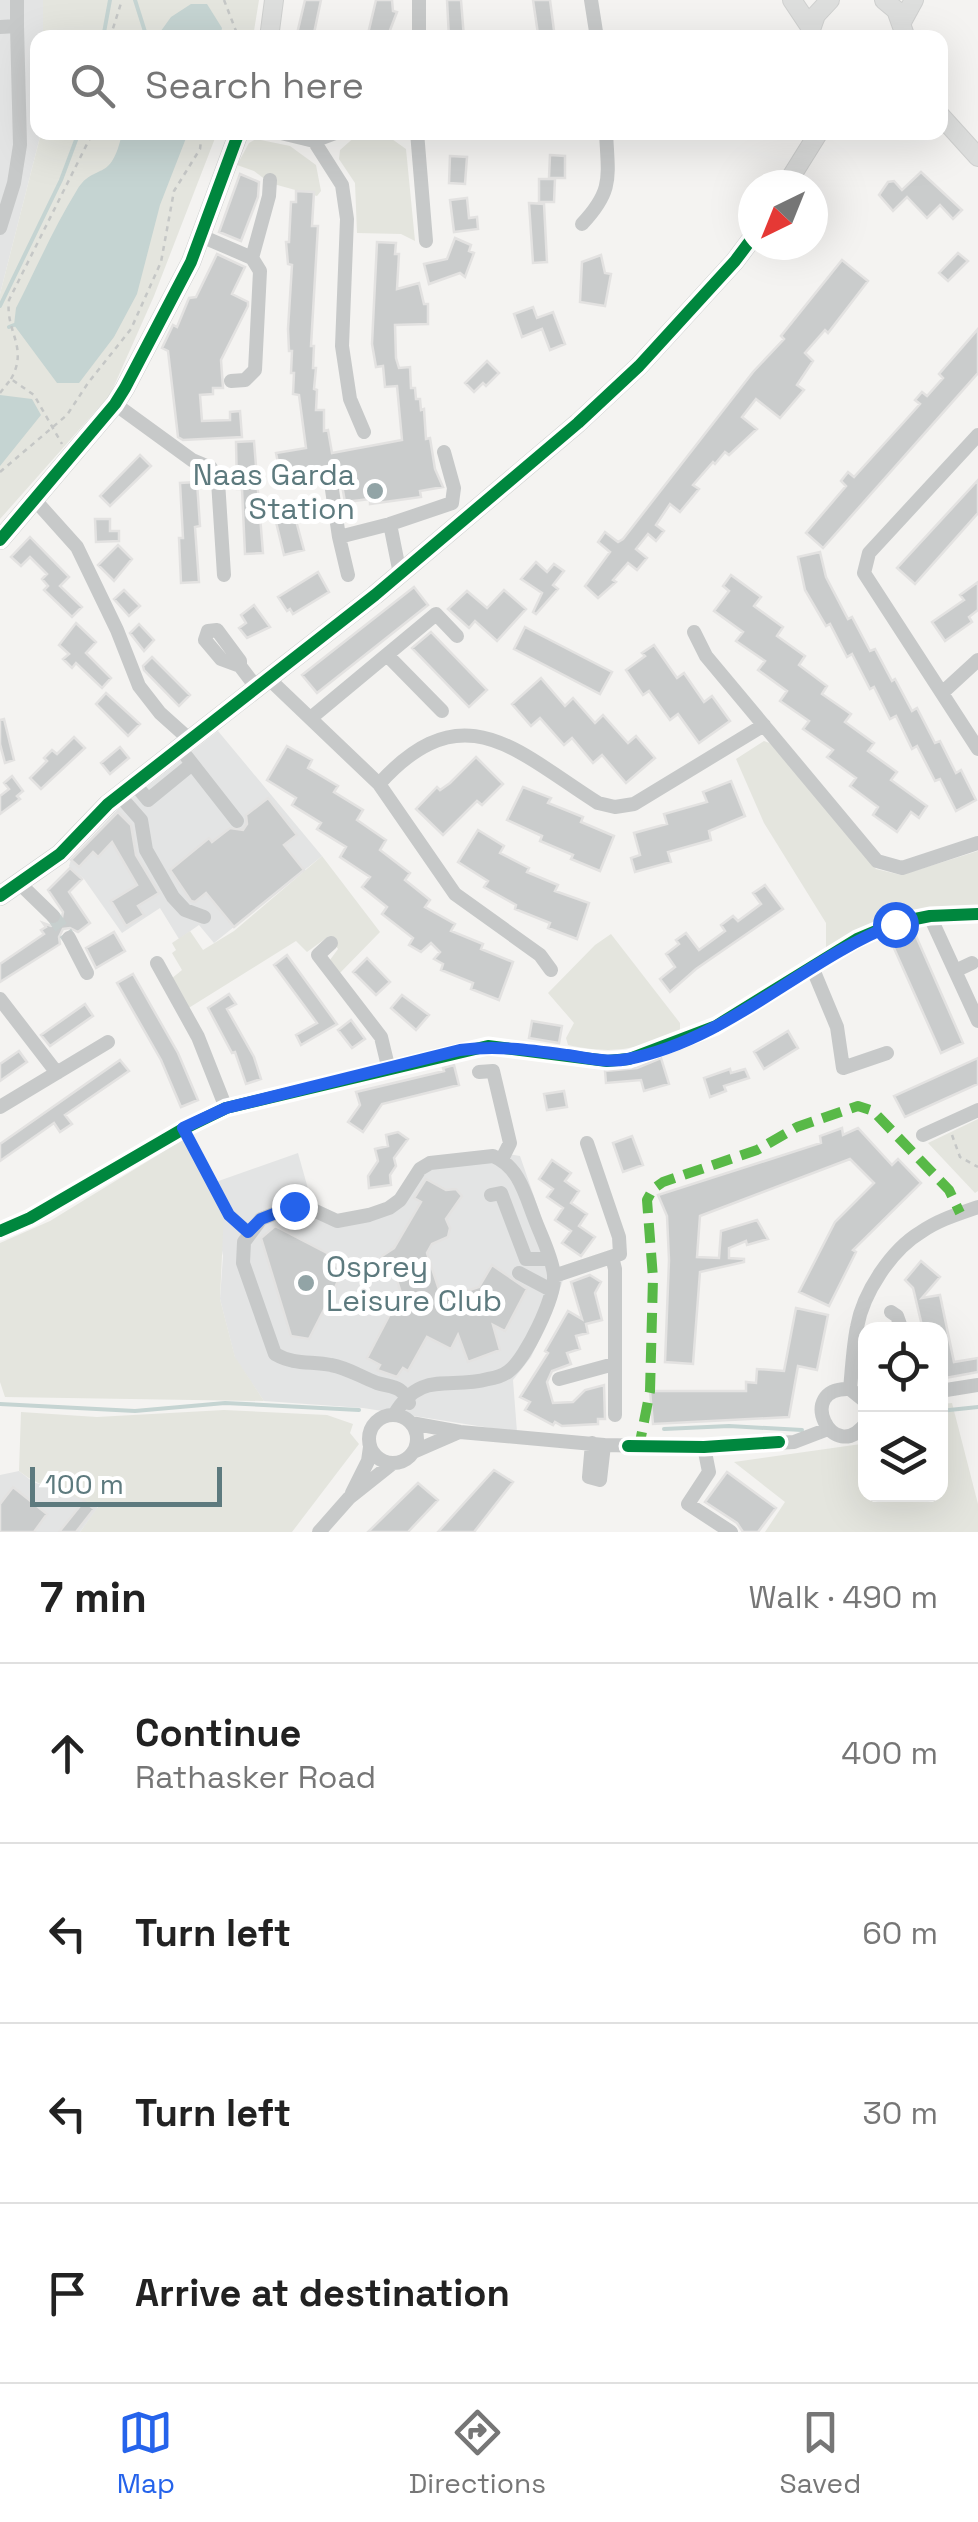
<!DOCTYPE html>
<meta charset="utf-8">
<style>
:root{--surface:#fff;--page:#f2f2f2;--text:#222;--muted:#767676;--line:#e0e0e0;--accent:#2563eb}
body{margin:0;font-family:"Space Grotesk",sans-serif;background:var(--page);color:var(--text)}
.controls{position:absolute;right:30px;bottom:30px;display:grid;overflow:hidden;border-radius:20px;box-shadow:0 10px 40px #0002}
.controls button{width:90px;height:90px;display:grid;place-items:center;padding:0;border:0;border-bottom:2px solid var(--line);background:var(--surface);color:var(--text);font:50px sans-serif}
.compass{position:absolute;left:738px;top:170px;width:90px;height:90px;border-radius:50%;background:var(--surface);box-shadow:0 10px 40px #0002;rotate:223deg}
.scale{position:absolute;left:30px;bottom:25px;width:192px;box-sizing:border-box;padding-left:10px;border:5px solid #5d7a7e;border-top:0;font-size:28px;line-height:35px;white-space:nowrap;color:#5d7a7e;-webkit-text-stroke:8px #fff;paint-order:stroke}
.stop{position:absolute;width:30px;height:30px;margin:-22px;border:8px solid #2563eb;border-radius:50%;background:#fff}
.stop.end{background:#2563eb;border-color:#fff;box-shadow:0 2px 10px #0008}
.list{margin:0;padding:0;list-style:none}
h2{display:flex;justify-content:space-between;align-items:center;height:130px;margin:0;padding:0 40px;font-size:42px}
h2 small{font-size:32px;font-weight:400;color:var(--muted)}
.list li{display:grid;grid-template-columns:65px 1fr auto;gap:30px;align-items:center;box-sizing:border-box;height:180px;padding:0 40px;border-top:2px solid var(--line)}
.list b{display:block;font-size:38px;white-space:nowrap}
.list p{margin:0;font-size:32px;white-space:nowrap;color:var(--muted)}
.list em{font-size:32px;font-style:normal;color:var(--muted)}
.icon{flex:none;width:55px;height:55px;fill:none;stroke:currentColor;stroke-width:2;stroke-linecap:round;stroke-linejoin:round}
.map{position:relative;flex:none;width:978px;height:1532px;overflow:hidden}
.search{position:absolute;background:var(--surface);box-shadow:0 10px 40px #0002;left:30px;right:30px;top:30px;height:110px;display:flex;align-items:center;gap:25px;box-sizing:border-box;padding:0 35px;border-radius:20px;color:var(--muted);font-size:38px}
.sheet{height:850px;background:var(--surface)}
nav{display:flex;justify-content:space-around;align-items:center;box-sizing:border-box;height:140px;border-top:2px solid var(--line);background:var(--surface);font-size:28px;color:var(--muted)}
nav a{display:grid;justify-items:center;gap:5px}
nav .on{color:var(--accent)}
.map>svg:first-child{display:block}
</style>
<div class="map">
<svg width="978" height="1532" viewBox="0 0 978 1532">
<rect width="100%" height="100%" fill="#f4f3f1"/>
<!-- built -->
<path fill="#e3e4e4" d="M0 0H43V37L38 38V132L41 133 0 294Z
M218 731 322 856 214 943 199 925 179 939 160 908 122 933 84 879 69 866 71 860 117 810Z
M495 1152 520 1156 563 1280 552 1312 531 1357 513 1380 517 1432 363 1408 264 1401 235 1358 220 1299 223 1256 210 1184 298 1153 312 1203 339 1216 384 1204 395 1196 416 1165Z
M19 1471 33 1482 84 1499 98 1508 80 1532H0V1475Z"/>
<!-- green -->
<path fill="#e4e5de" d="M43 0H259L253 37 43 38Z
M41 133H217L154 296 110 395 0 519V294Z
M372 134 389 137 406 149 415 241 401 234 357 233 355 183 339 159 340 150 357 135Z
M256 139 290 146 316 165 321 191 317 196 270 183 254 171 237 165 249 143Z
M764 741 775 745 876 869 901 875 978 851V905L889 918 826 949V923L764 823 736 759Z
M322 856 380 932 337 976 327 964 338 949 329 936 307 952 296 941 187 1009 171 979 182 970 172 953 176 950 172 943 190 931 203 950 234 931Z
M611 934 680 1023V1033C635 1049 615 1055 568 1045L566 1038 574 1023 548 993 595 945Z
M978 1119V1191L975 1193 928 1143Z
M184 1139 224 1212 220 1299 235 1357 264 1401 5 1397 0 1382V1243L50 1221Z
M952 1403 978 1504V1532H765L785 1502 734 1462 861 1444 865 1450 866 1494H940L941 1404Z
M224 1410 327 1415 353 1424 350 1433 359 1444 292 1532H80L98 1507C72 1492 42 1490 19 1471L21 1412 97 1417Z"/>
<!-- water -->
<path fill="#c5d4d2" d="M191 4H207L222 28 220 37H150L158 35 171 17Z
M122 133H188L160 205 137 294 114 337 79 383H57L14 325 16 308C36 269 54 227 77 190 95 161 111 185 122 133Z
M0 395 32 399 41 415 0 466Z"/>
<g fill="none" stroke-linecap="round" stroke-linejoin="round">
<!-- stream -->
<path stroke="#c5d4d2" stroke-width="4" d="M135 0 147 38
M103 38 110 0
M0 306 61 180 79 132
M9 327 14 325
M0 1404 135 1411 225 1403 359 1410
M940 1411 978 1407
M664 1429 729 1426 802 1430"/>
</g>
<!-- building -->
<path fill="#cacccc" stroke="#e3e2e1" stroke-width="2.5" d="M305 0H321L313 38H296Z
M376 0H392L393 11 397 12 387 38H367Z
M447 0H461L464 38H449Z
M533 0H550L555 38 538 34Z
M550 155 565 156V178H549Z
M450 156 467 157 465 184 449 183Z
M921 172 962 210 953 219 940 205 927 218 907 197 893 211 879 195 888 182 894 181 902 190Z
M240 174 259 182 258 197 241 241 219 232Z
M539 179H555L554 202H539Z
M296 191 314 192 312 226H318L311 346H314L313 368H316L314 389 317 390 316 410H324V431L328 430 332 453 402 440 397 386 385 387 383 366 376 367 372 344 377 242 396 243 395 254H399L397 289 419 283 424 304H428V324L395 325 396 358 399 368 410 367 411 388H415L416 399H420L421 410 424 409 426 439 430 438 435 469 443 487 420 491 421 497 370 504V499L345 502 340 474 335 465 280 473 276 453 306 448 299 395 293 394 294 373H291L292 351H289L288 329 292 265 288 264 286 242H289L291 202H296Z
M467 198 469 218 477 217 478 229 454 232 450 200Z
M529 203 544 204 547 262 533 263Z
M455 238 471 245 469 251 474 253 465 277 460 273 429 284 424 264 447 259Z
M958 253 968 261 948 281 939 273Z
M217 254 245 267 232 294 248 302V306L221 360 223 388H213V394L200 395 202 421 230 420V412L240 411 242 437 183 440 178 437 168 351 162 348 173 325 177 327 189 298 196 297Z
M601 255 605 273 611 274 605 306 580 302 582 262Z
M842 260 868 281 828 333 825 330 805 353 813 361 797 385 804 390 780 418 756 399 742 417 757 429 729 455 725 452 715 464 713 462 693 485 699 489 680 512 670 504 656 525 664 531 656 541 648 534 636 549 647 558 637 570 628 563 613 580 616 582 598 598 585 586 610 552 598 542 605 532 618 542 623 539 753 372 784 339 781 336Z
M533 307 537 318 553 312 565 344 550 350 542 329 522 337 514 314Z
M978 329V373L823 548 806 533 846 486 841 481 848 472 854 477 903 423 920 404 915 400 922 392 927 396 943 378 939 374Z
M487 361 499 373 486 386 483 383 474 392 465 383Z
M254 441 263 553 245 554 242 489H237L236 442Z
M140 455 151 466 110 506 100 496Z
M978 480V513L915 584 897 568Z
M197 482 200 526 195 527 199 582 181 583 179 538H183L180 483Z
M295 517 304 550 284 555 276 522Z
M95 519H110V531H119V541L96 542Z
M30 537 69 577 60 586 82 607 72 617 44 590 48 586 42 579 47 574 30 557 21 566 11 557Z
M118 545 132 559 114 581 98 565Z
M820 552 826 577 848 619 852 617 870 651 875 649 892 681 895 679 912 711 917 708 935 743 940 741 956 773 961 770 976 800 956 811 940 779 935 781 917 746 912 749 896 716 890 719 874 687 870 689 852 654 847 657 830 624 826 626 805 590 798 557Z
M536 562 547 572 554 564 564 571 553 585 558 589 536 614 533 612 542 593 521 579Z
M318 572 329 592 293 614 290 609 287 611 278 597Z
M731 575 761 597 754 606 783 627 777 636 805 656 799 665 827 686 822 694 851 714 845 722 874 743 868 751 897 772 891 780 927 806 919 818 911 812 897 832 873 815 878 807 850 786 856 778 827 757 833 750 803 729 809 721 780 701 787 691 758 670 765 661 736 641 743 632 714 611 729 591 723 586Z
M978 582V610L969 617 972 622 945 641 932 622 964 600 960 595Z
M414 587 428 605 317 693 302 675Z
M124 590 140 606 129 616 114 599Z
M504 590 526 609 497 641 475 621 469 628 448 609 467 591 487 608Z
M254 605 270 627 247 638 239 628 246 623 241 615Z
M76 623 96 642 86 653 111 678 102 688 76 663 72 668 63 659 69 654 59 645Z
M139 624 154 640 144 651 130 633Z
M525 627 612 672 600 694 514 649Z
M431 632 487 690 469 707 412 648Z
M654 645 677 678 684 673 704 702 712 696 730 721 699 743 678 714 670 720 649 691 643 695 626 670 645 656 642 653Z
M152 657 190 695 179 706 144 670 143 666Z
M541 678 565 706 573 698 595 723 603 715 628 743 636 736 655 758 626 783 602 755 593 763 572 738 564 745 540 718 531 726 512 704Z
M106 693 140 724 128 736 96 704Z
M4 719 14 760 5 763 0 744V720Z
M74 737 85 748 41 789 30 778 47 761 44 758 52 750 57 754Z
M287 746 312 760 308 768 338 786 334 792 363 810 357 820 386 840 380 850 410 873 405 880 430 900 425 907 455 924 451 931 483 944 481 949 513 962 499 1000 471 989 473 983 441 970 443 964 434 959 440 952 431 943 421 952 409 945 413 938 382 914 387 907 362 887 370 877 340 857 346 847 317 829 321 823 292 805 296 798 267 780Z
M120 747 129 758 110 774 101 763Z
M476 757 503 784 482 805 477 801 443 835 416 809 437 787 440 790 450 783Z
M12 776 23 791 17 796 20 799 0 814V796L9 789 4 783Z
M731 781 745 816 709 831 711 840 668 852 671 862 635 872 631 858 640 855 634 833 667 824 664 814 707 802 703 792Z
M523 787 551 798 548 803 583 817 581 822 614 836 600 871 571 859 573 855 540 841 542 836 507 820Z
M268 798 297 835 284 845 304 870 234 927 206 893 195 902 191 901 170 870 209 838 212 842 230 828 243 830 247 824 246 815Z
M118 812 131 825 136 855 159 893 138 906 144 915 126 926 111 901 137 885 112 842 98 857 93 852 79 867 71 860Z
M478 830 504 846 500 853 529 868 527 872 558 885 555 891 589 903 577 939 548 928 550 923 515 909 516 905 484 887 488 881 458 862Z
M70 868 82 879 69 892 90 923 78 932 70 928 63 929 59 937 60 944 0 982V964L44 934 41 930 46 927 43 923 51 926 61 923 63 912 48 890Z
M765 885 783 909 696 969 670 992 660 979 675 967 666 954 679 944 676 940 686 933 699 950 725 931 721 925 733 916 738 921 761 904 753 893Z
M114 932 125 951 96 968 86 948Z
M916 936 963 1043 941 1053 893 946Z
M287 955 337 1024 301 1045 296 1035 317 1023 274 965Z
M367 958 390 982 376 995 353 972Z
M133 974 178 1053 198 1100 181 1107 161 1060 117 983Z
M229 994 236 1004 227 1009 254 1057 261 1079 246 1084 235 1052 232 1053 208 1008Z
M402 995 429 1015 416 1030 391 1008Z
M85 1004 93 1016 50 1046 41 1035Z
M351 1020 365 1039 352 1048 338 1030Z
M532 1021 562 1026 559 1043 529 1038Z
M788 1031 798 1048 764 1069 754 1052Z
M19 1051 27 1062 0 1081V1064Z
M661 1058 669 1084 644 1091 641 1080 606 1083 605 1071 637 1068Z
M978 1058V1084L905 1117 894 1096Z
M120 1060 129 1071 65 1115 72 1124 60 1132 54 1123 0 1161V1144Z
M454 1065 459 1085 382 1104 363 1132 348 1122 360 1105 356 1092 444 1071 443 1068Z
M730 1069 731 1073 745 1069 749 1078 724 1086 726 1091 710 1097 704 1078Z
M564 1091 567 1107 547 1110 544 1094Z
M842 1128 843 1135 858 1128 892 1165 898 1159 921 1183 853 1250 856 1252 829 1306 799 1292 835 1222 874 1183 850 1159 700 1216 697 1257 719 1258 721 1231 757 1220 768 1239 747 1245 746 1241 729 1248V1258L744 1259V1262L700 1272 693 1364 665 1362 669 1260 667 1216 658 1195 821 1143 820 1136Z
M398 1132 408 1139 394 1158 396 1166 390 1175 391 1185 369 1188 368 1176 378 1161 375 1149 388 1146 386 1135Z
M632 1136 643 1165 623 1172 613 1143Z
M552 1160 571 1173 565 1181 579 1191 571 1203 587 1214 579 1226 595 1237 581 1256 562 1243 571 1231 555 1220 563 1208 547 1197 553 1189 539 1179Z
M426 1179 446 1190 456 1189 462 1196 446 1219 450 1228 448 1237 432 1244 427 1253 442 1299 479 1287 492 1265 527 1289 505 1331 493 1325 500 1350 468 1362 458 1335 451 1349 427 1337 408 1371 403 1368 397 1377 377 1370 380 1365 367 1358 401 1293 394 1271 383 1264 382 1256 394 1248 421 1202 414 1198Z
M275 1226 327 1253 338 1268 339 1278 335 1288 309 1339 291 1336 261 1238Z
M921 1261 940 1277 922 1298 940 1295 954 1362 978 1358V1372L940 1379V1330H923L913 1288 905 1280Z
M590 1275 601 1282 595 1293 602 1320 586 1324 588 1333 576 1336 580 1349 567 1353 571 1364 552 1371 547 1382 553 1403 573 1402 585 1390 604 1385 605 1419H598V1424L562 1426 555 1422 553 1425 525 1410 530 1402 520 1397 548 1353 545 1351 568 1311 582 1319 571 1282Z
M796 1308 828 1315 817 1370 798 1366 789 1417 653 1424 650 1391H746V1382L756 1383 757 1369 784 1371Z
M494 1470 513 1482 474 1532H438Z
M727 1472 776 1508 758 1532H743L737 1523 705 1502Z
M418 1483 438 1500 408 1532H368Z
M13 1487 47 1514 34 1532H0V1504Z
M84 1501 94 1509 76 1532H59Z"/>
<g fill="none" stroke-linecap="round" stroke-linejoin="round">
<!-- minor-tunnel -->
<path stroke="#c7cfce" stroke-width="14" stroke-dasharray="14 7" stroke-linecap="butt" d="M53 916 69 938"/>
<!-- major casing -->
<g stroke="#cfd0cf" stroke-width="20">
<path id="major" d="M792 0 810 27
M884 0 896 10 906 38
M902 22 914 0
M269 38 274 0
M808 38 816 15 830 0
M940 115 978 157
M786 185 819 132
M0 540 115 404 125 388 191 262 239 132
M0 896 60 854 108 804 375 595 578 423 639 366 735 261 753 237"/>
</g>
<!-- path -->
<path stroke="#c5c7c6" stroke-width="2.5" stroke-dasharray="5 5" stroke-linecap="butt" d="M224 0 236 31 234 38
M110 38 122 0
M940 90 946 85
M11 379C29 347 5 332 9 300L93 132
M0 393 11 379 34 395 62 444
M0 472 67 415 88 383 131 329 161 262 174 191 200 149 202 132
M952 1135 960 1157 978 1167
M190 1142 229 1215 240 1225"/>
<!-- minor -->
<path stroke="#c7c9c9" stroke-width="14" d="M17 0V26
M591 0 597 38
M0 27 17 26 20 145 14 183 0 228
M419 38V0
M277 132 314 141 338 132
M417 132 426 241
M314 141 342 185 347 219 342 346 350 399 364 432
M582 224C614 190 608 177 606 132
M201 236 252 258 260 271 255 370 245 380 231 381
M252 258 269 196 270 180
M115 404 192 460 211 468 218 481 224 575
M978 435 869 553 864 573 978 749
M330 476 339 537 390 524 400 574
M34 499 77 547 117 630 139 686 160 713 189 739
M390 524 452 503 454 488 444 452
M339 537 348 575
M694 632 706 656 877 861 902 868 978 843
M387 655 442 711
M240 666V661L217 630 208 631 205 640 221 659 240 666 256 687
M268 678 379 784 455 894 540 955 551 970
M942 693 978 660
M312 717 436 614 457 636
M179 747 237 821
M134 783 148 800 192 764
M379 784C463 691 516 751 598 803L615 807 634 804 764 725
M119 795 141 820 146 850 173 897 185 910 204 917
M19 883 53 916
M933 923 978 1021
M69 938 87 973
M331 943 318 955 381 1037 389 1070
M157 963 198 1037 226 1108
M812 967 837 1027 843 1068 887 1053
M955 971 972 963
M0 999 57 1073
M479 1072 493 1071 510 1143 502 1159
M0 1107 108 1042
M923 1135 978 1110
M491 1195 501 1193 526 1259H548
M0 1231 30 1218 183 1129 226 1108 488 1046 607 1061 629 1059 716 1026 857 939 895 923 930 916 978 914
M612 1257 615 1269V1415
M519 1273 551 1290
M554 1276 620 1254 619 1237 587 1143
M891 1312 897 1316 902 1330
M559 1379 614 1364
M850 1389C852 1369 853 1347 857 1327 863 1293 891 1250 921 1232 938 1220 958 1214 978 1207
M940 1391 978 1385
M866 1402 850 1389C794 1386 833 1468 866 1423
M394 1415C421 1369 449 1390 488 1379 495 1378 504 1375 509 1371 526 1358 556 1296 554 1275 552 1256 540 1234 534 1217 525 1193 518 1166 493 1156L430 1163 420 1169 400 1200 389 1208 369 1215 337 1221 309 1208 294 1206 261 1219 244 1242 243 1263 275 1354C294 1365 311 1361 331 1365 348 1368 361 1377 377 1383 394 1388 401 1385 409 1403
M369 1439a24 24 0 1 1 48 0a24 24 0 1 1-48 0Z
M411 1423 460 1432 604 1445 704 1447 794 1442 828 1429
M592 1443 589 1477 600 1480 604 1445
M704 1447 709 1472 688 1504 731 1532
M413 1452 459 1432
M352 1493 368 1461 370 1447
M319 1532 349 1498 393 1463"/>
<!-- major -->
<use href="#major" stroke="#dddedd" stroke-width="18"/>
<!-- quiet -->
<path stroke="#58b947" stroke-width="10" stroke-dasharray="20 10" stroke-linecap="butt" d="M649 1446 640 1442 650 1391 653 1278 647 1200 653 1189 663 1182 757 1150 797 1127 858 1106 873 1111 949 1190 960 1213"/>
<!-- cycleway casing -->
<g stroke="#fff" stroke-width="19">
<path id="cycleway" d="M0 540 115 404 125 388 191 262 239 132
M0 896 60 854 108 804 375 595 578 423 639 366 735 261 753 237
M0 1231 30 1218 183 1129 226 1108 488 1046 607 1061 629 1059 716 1026 857 939 895 923 930 916 978 914
M628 1446 704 1447 779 1442"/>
</g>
<!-- cycleway -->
<use href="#cycleway" stroke="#00873e" stroke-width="12"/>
</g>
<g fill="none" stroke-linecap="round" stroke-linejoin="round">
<!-- route -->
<path stroke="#2563eb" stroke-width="12" d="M294 1206 261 1219 248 1232 229 1215 183 1128 226 1108 460 1050C497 1045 531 1050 567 1055 588 1058 608 1063 628 1059 728 1040 803 960 895 924"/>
</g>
<!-- markers -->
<g fill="#92a4a6" stroke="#fff" stroke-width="4">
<circle cx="375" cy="491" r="10"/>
<circle cx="306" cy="1283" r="10"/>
</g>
<g text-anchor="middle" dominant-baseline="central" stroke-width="10" stroke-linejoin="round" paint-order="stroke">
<!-- poi labels -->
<g font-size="30" fill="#5d7a7e" stroke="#fff" text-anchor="end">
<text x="355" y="474">Naas Garda<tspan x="355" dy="34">Station</tspan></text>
<text x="326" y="1266" text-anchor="start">Osprey<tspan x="326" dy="34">Leisure Club</tspan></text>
</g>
</g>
</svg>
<div class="controls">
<button><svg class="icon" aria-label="locate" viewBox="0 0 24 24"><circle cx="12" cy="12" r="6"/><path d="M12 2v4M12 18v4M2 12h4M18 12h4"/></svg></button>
<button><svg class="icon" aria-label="layers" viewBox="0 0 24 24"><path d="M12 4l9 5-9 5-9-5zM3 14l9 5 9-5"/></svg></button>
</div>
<svg class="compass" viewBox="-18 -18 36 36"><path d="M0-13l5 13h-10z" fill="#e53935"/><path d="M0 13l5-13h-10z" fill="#767676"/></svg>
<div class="scale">100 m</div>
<div class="stop" style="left:895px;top:924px"></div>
<div class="stop end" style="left:294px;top:1206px"></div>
<div class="search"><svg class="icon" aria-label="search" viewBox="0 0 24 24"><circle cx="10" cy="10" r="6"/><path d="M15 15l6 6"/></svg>Search here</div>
</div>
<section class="sheet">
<h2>7 min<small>Walk · 490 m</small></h2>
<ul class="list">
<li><svg class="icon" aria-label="ahead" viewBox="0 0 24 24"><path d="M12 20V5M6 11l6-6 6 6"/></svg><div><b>Continue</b><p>Rathasker Road</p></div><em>400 m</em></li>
<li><svg class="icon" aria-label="left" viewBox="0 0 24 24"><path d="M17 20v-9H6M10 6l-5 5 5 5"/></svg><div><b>Turn left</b></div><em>60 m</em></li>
<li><svg class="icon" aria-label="left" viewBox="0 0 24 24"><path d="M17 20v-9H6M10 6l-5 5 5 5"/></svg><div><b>Turn left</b></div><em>30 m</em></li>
<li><svg class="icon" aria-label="arrive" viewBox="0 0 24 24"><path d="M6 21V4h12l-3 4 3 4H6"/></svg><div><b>Arrive at destination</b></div></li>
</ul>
</section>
<nav>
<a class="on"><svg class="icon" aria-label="map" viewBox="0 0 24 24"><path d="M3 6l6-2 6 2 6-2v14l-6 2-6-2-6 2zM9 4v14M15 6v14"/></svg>Map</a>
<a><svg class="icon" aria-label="directions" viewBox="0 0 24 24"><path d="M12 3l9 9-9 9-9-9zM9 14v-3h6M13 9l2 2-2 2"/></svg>Directions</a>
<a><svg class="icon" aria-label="saved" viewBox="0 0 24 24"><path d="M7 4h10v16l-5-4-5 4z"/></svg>Saved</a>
</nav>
